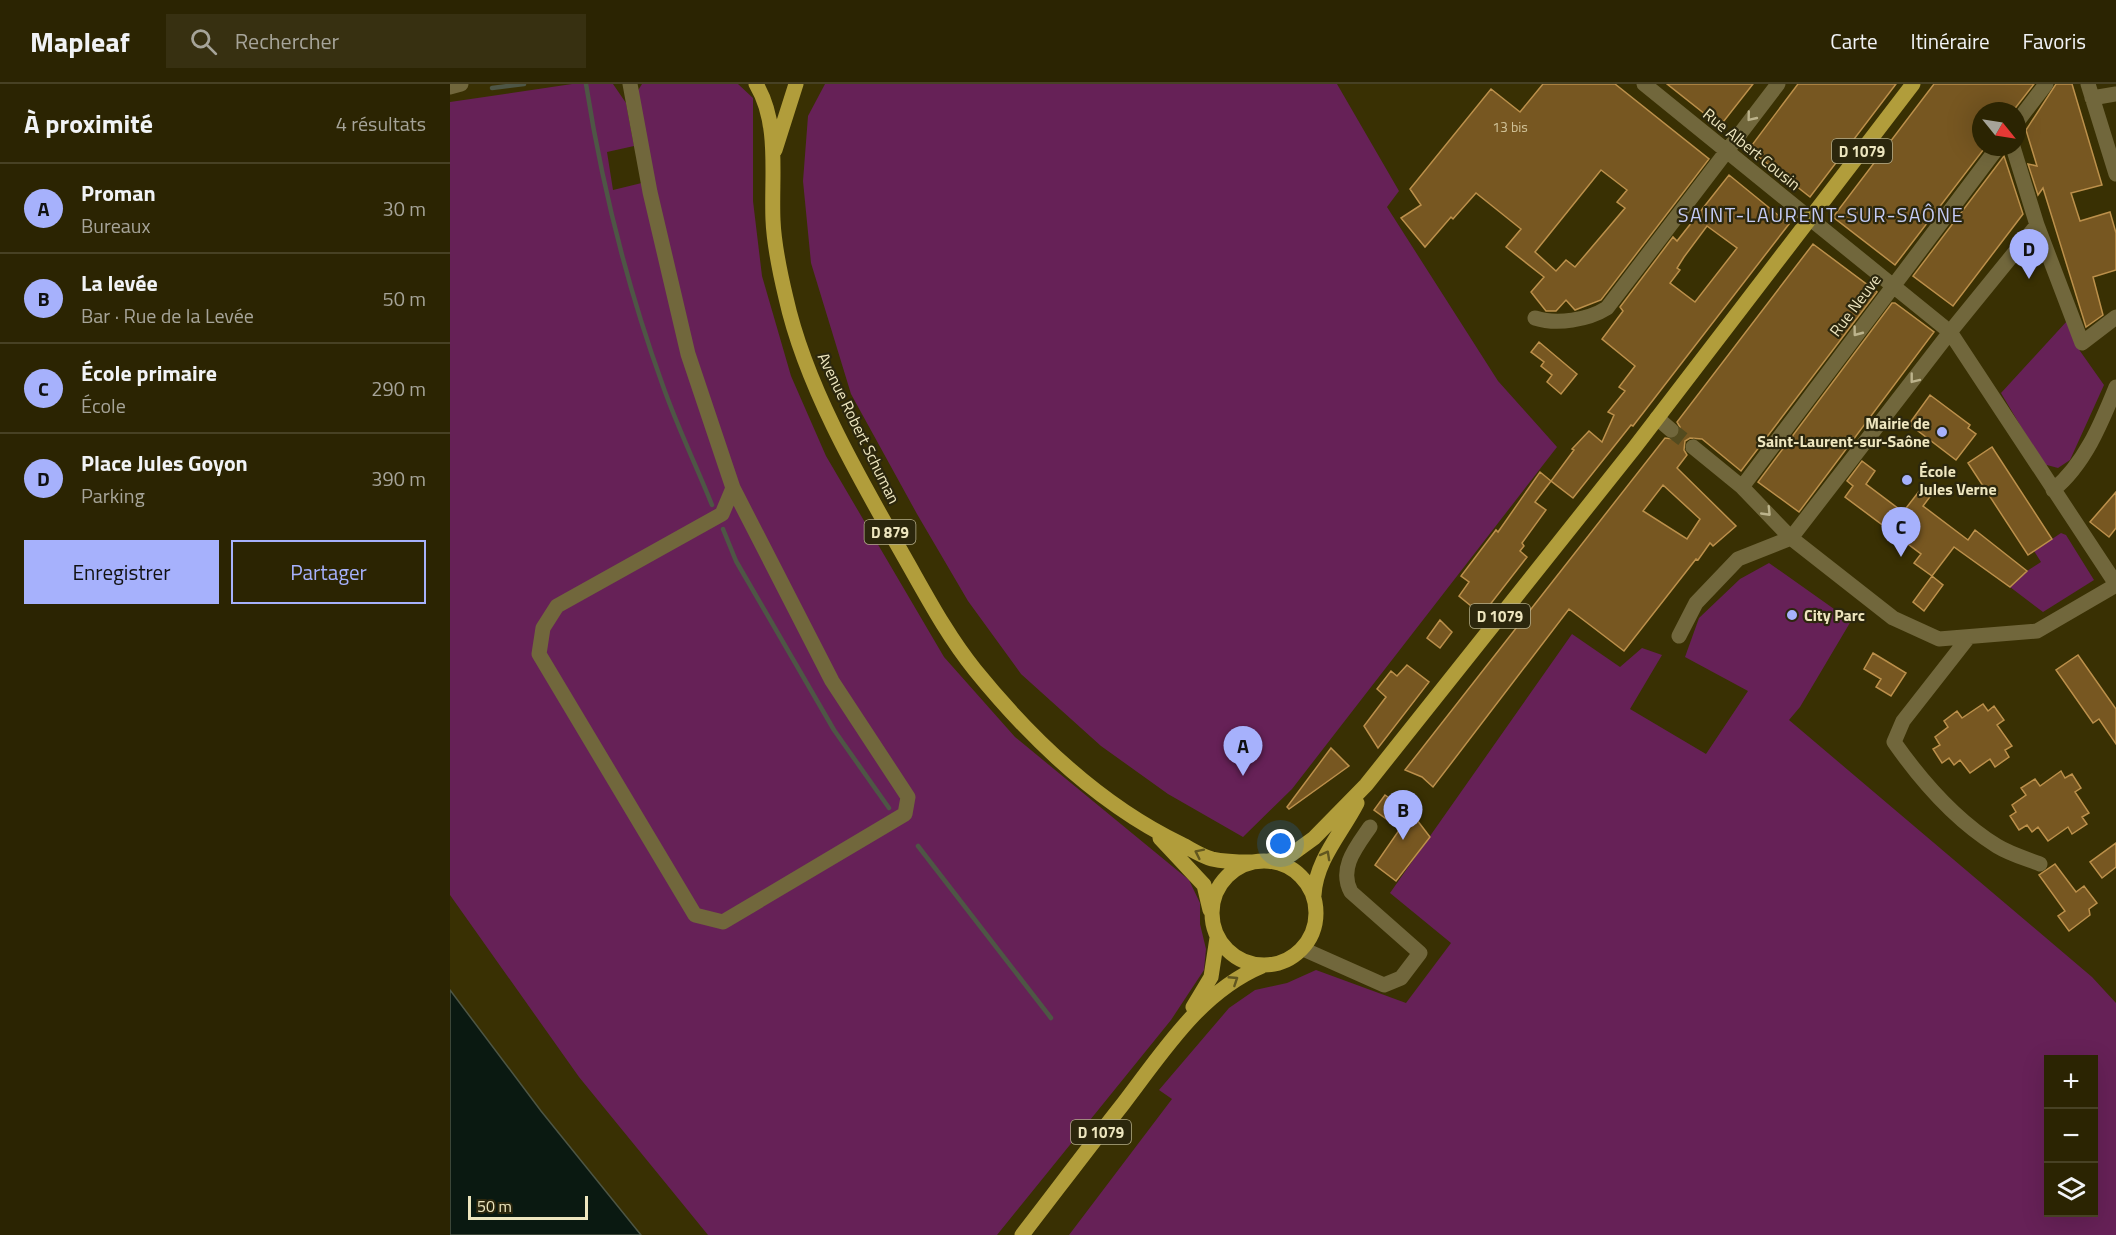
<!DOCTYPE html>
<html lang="fr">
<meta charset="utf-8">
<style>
:root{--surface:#2b2402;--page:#373011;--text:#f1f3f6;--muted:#a6a499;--line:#474124;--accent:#a6b1fc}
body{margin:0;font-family:"Titillium Web",sans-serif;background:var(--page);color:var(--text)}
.controls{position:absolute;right:18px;bottom:18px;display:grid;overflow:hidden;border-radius:0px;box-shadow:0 6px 24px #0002}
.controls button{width:54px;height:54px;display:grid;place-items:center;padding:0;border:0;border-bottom:2px solid var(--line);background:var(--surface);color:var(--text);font:30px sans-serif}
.compass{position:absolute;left:1522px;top:18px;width:54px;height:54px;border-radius:50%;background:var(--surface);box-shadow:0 6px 24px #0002;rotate:120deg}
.scale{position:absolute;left:18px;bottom:15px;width:120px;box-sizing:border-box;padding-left:6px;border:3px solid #eee6bf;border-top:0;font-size:16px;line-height:21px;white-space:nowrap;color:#eee6bf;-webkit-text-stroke:4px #2c270d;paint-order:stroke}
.you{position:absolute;left:831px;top:760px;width:21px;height:21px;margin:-15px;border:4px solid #fff;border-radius:50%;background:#1a73e8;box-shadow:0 0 0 9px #1a73e833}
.badge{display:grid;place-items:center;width:39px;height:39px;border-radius:50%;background:var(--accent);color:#111;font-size:20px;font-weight:700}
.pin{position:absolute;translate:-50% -50px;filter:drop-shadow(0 2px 3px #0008)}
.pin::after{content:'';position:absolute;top:32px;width:21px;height:18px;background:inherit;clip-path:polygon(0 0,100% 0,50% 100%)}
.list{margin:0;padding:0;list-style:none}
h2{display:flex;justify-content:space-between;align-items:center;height:78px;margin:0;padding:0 24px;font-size:26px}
h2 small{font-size:20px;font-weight:400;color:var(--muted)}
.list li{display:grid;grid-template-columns:39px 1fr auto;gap:18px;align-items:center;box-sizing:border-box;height:90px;padding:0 24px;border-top:2px solid var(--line)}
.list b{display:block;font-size:22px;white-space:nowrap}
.list p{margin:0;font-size:20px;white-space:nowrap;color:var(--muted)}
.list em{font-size:20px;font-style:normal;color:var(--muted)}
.actions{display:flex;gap:12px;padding:18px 24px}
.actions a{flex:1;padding:14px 0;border:2px solid var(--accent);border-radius:0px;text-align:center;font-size:21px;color:var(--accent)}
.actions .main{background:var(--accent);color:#111}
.icon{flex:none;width:33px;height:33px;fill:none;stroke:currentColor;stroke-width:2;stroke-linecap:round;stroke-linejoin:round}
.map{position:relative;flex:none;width:1666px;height:1151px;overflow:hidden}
header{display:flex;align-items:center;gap:36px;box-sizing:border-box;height:84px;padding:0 30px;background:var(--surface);border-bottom:2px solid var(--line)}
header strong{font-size:28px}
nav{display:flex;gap:33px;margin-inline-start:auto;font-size:21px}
.search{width:420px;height:54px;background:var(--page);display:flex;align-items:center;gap:15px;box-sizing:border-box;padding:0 21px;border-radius:0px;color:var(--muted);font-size:22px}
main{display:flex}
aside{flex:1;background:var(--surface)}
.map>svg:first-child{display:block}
</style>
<header>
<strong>Mapleaf</strong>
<div class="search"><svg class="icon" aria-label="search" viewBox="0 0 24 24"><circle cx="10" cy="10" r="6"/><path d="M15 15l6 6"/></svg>Rechercher</div>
<nav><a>Carte</a><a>Itinéraire</a><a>Favoris</a></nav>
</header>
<main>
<aside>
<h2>À proximité<small>4 résultats</small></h2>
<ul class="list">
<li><span class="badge">A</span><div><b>Proman</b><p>Bureaux</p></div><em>30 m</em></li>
<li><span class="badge">B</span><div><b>La levée</b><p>Bar · Rue de la Levée</p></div><em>50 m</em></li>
<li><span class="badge">C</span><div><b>École primaire</b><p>École</p></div><em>290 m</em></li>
<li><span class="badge">D</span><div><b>Place Jules Goyon</b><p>Parking</p></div><em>390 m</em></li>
</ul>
<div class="actions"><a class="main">Enregistrer</a><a>Partager</a></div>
</aside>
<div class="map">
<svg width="1666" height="1151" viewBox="0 0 1666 1151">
<rect width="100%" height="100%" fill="#393003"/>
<!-- green -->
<path fill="#662157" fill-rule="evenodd" d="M122 0H163L176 19 184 62 157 68 163 106 204 96 187 8 192 0H288L303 14V117L312 192 341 292 376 372 494 573 565 653 739 796 750 819V840L756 865 754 886 721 936 547 1151H258L129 993 0 811V18Z
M375 0H887L949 107 937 123 1048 297 1107 363 842 705 793 753 718 710 651 662 571 590 518 517 467 430 401 310 361 179 353 97 358 32Z
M1617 237 1630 267 1654 301 1620 376 1608 384 1593 380 1551 309Z
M1611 449 1616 451 1644 496 1593 528 1560 503 1566 494 1591 478 1584 467Z
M1319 479 1401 537 1350 623 1339 636 1642 893 1666 919V1151H619L722 1015 709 1006 779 924 805 906 837 899 866 886 956 919 1001 859 940 809 1122 550 1170 583 1192 564 1212 571 1180 625 1256 670 1298 607 1235 573 1249 534 1290 495ZM1598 976H1644V1128H1598Z"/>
<!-- water -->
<path fill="#0a1911" stroke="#4e5645" stroke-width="1.5" d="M0 906 91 1027 191 1151H0Z"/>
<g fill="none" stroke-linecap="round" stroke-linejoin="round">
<!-- stream -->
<path stroke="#4e5645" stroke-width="4.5" d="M136 0C152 102 178 205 213 302 227 342 246 381 262 421
M42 4 74 0
M273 445 286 477 384 646 439 724
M468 762 601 934"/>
</g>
<!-- building -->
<path fill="#775721" stroke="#bc904b" stroke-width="1.5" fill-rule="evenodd" d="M1093 0H1165L1259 75 1151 216 1125 226 1116 216 1106 227H1096L1081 208 1094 193 1056 163 1071 145 1026 109 1003 135 1001 133 975 163 951 134 971 121 960 105 1041 5 1070 28ZM1151 86 1177 106 1167 118 1175 124 1125 183 1116 176 1106 187 1085 168Z
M1217 0H1303L1270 42Z
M1348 0H1446L1360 113 1299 65Z
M1484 0H1584L1563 27H1531V64L1534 65 1445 181 1383 133Z
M1606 0H1622L1652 101 1621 109 1630 137 1660 128 1666 149V186L1643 193 1653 231 1636 243 1593 104 1588 111 1578 80 1587 82 1576 46Z
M1554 72 1573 130 1503 222 1463 192Z
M1279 91 1339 140 1183 342 1181 341 1123 414 1101 397 1124 366 1122 365 1139 347 1152 358 1164 331 1158 328 1175 307 1169 303 1185 282 1152 255 1173 227 1170 223 1223 153 1227 157ZM1257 142 1287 164 1245 218 1220 199 1230 186 1227 184 1234 173Z
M1363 160 1427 208 1291 387 1252 355 1240 354 1235 357 1234 366 1237 371 1227 384 1286 442 1263 462 1260 459 1248 476 1246 475 1174 567 1119 525 983 703 972 693 955 686 1215 354 1224 355 1229 352 1230 343 1227 338ZM1213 401 1250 435 1237 455 1193 427Z
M1442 219H1445L1484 248 1349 428 1308 398Z
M1089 258 1127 290 1111 310 1097 298 1102 291 1091 282 1094 278 1081 268Z
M1480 311 1520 341 1518 344 1526 350 1506 376 1459 340Z
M1542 363 1602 455 1578 471 1518 379Z
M1412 377 1425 387 1416 400 1453 428 1474 401 1482 410 1473 422 1518 456 1525 446 1577 487 1560 503 1504 463 1482 492 1464 479 1471 470 1395 413 1403 402 1397 397Z
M1090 388 1101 397 1085 418 1096 426 1072 459 1074 462 1070 467 1077 473 1032 531 1009 512 1019 498 1011 492 1046 446 1048 448Z
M1666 408V444L1659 453 1640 438Z
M1482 492 1493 501 1474 527 1463 518Z
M990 536 1002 548 990 564 977 554Z
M1423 569 1456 589 1441 612 1426 603 1431 595 1414 585Z
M1628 571 1666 625V660L1649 635 1643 639 1606 586Z
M957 581 979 598 928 664 914 642 936 613 927 605 941 587 947 592Z
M1533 620 1538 627 1544 622 1554 636 1547 641 1562 662 1555 666 1559 673 1545 683 1540 675 1520 689 1510 676 1504 681 1499 674 1492 679 1483 665 1490 661 1485 653 1498 643 1494 637 1507 627 1512 634Z
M881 664 899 682 839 725 837 723Z
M1611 687 1615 694 1622 690 1631 704 1625 708 1639 729 1632 733 1637 740 1622 750 1618 743 1598 757 1588 743 1582 748 1577 741 1569 746 1560 732 1566 728 1562 721 1576 711 1571 704 1585 695 1590 702Z
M935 711 964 732 980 753 946 797 925 781 950 745 924 726Z
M1666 759V783L1652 794 1640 778Z
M1605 780 1626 808 1634 802 1647 819 1639 825 1640 831 1619 847 1608 832 1615 827 1589 791Z"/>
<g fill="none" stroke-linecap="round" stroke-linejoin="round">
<!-- minor-tunnel -->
<path stroke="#544b1f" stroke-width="15" stroke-dasharray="15 8" stroke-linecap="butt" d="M1221 346 1243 363"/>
<!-- minor -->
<path stroke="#71673c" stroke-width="15" d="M180 0 200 108 238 270 283 404 382 597 458 713 455 730 273 838 245 831 89 570 93 544 107 522 272 430 283 404
M1194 0 1500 248 1666 500
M1638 0 1666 90
M0 3 11 0
M1642 14 1666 10
M1567 38 1596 0
M1563 63 1587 141 1632 259 1666 233
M1085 234C1107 241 1138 236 1157 224L1328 0
M1207 334 1221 346
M1243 363 1292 403 1341 454 1443 534 1489 555 1587 547 1666 501
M1292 403 1548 63
M1603 406C1634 381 1651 340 1666 303
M1229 552 1246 519 1288 475 1341 454 1500 248 1587 141
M1518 554 1453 637 1444 658C1472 698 1505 736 1547 762 1560 770 1577 775 1590 780
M853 865 934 901 951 894 970 869 901 808C888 784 907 762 920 743"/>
<!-- major -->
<path stroke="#b19d3b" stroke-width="15" d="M306 0C330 40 321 92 323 136 324 161 330 189 336 214 355 300 408 392 452 469 475 509 496 550 525 586 581 655 650 721 731 760 741 765 751 772 762 775 775 778 788 778 801 778
M325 66 346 0
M710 754 754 801 760 826
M762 829a52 52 0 1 1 104 0a52 52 0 1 1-104 0Z
M819 777 842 770 864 754 916 701 1185 363 1463 0
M864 811C866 776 891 750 907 719
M743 923 761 893 767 854
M572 1151C606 1107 639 1063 673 1020 713 968 750 908 812 882"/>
</g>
<!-- one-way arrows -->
<defs><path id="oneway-chevron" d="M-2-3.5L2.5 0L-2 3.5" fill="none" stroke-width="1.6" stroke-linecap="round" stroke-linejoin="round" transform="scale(1.5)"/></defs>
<g stroke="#bcb38b">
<use href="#oneway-chevron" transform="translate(1301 33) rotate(129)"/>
<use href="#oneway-chevron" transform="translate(1407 248) rotate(127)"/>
<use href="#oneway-chevron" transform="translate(1464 295) rotate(128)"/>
<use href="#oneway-chevron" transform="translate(1317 428) rotate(46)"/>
</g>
<g stroke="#61561f">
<use href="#oneway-chevron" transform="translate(749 769) rotate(-154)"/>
<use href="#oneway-chevron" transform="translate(876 771) rotate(-61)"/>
<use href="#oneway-chevron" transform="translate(784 896) rotate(-33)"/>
</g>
<!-- markers -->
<g fill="#a6b1fc" stroke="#2c270d" stroke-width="2">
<circle cx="1492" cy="348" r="6"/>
<circle cx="1457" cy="396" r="6"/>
<circle cx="1342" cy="531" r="6"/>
</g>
<g text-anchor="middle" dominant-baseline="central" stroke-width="4.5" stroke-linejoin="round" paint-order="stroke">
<!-- number labels -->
<g font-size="14" fill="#d0c298">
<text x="1060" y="42">13 bis</text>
</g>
<!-- shield labels -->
<g fill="#2c270d" stroke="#b4ad8a" stroke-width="1.5">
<rect x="1382" y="55" width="60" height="24" rx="4.5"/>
<rect x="414.5" y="436" width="51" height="24" rx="4.5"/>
<rect x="1020" y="520" width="60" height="24" rx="4.5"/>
<rect x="621" y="1036" width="60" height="24" rx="4.5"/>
</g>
<g font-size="15" font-weight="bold" fill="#eee6bf">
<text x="1412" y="67">D 1079</text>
<text x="440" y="448">D 879</text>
<text x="1050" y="532">D 1079</text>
<text x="651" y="1048">D 1079</text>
</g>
<!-- street labels -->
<g font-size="16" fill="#eee6bf" stroke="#2c270d">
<text transform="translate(1302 65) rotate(39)">Rue Albert Cousin</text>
<text transform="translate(1405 221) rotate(-53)">Rue Neuve</text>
<text transform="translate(409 344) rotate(64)">Avenue Robert Schuman</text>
</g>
<!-- poi labels -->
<g font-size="16" font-weight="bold" fill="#eee6bf" stroke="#2c270d" text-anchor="start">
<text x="1480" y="339" text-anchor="end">Mairie de<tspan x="1480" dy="18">Saint-Laurent-sur-Saône</tspan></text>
<text x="1469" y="387">École<tspan x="1469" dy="18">Jules Verne</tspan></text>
<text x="1354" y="531">City Parc</text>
</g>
<!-- quarter labels -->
<g font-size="20" letter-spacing="1.5" fill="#c5ccf7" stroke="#2c270d">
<text x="1371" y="130">SAINT-LAURENT-SUR-SAÔNE</text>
</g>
</g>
</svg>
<div class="controls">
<button>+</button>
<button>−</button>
<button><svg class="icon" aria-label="layers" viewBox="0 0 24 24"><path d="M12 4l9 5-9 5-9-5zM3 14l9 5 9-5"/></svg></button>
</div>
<svg class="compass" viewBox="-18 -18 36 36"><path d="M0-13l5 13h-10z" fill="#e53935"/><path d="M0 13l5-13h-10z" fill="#a6a499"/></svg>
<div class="scale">50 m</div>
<div class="you"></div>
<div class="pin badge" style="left:793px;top:692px">A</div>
<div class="pin badge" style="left:953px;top:756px">B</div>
<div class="pin badge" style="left:1451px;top:473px">C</div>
<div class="pin badge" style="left:1579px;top:195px">D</div>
</div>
</main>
